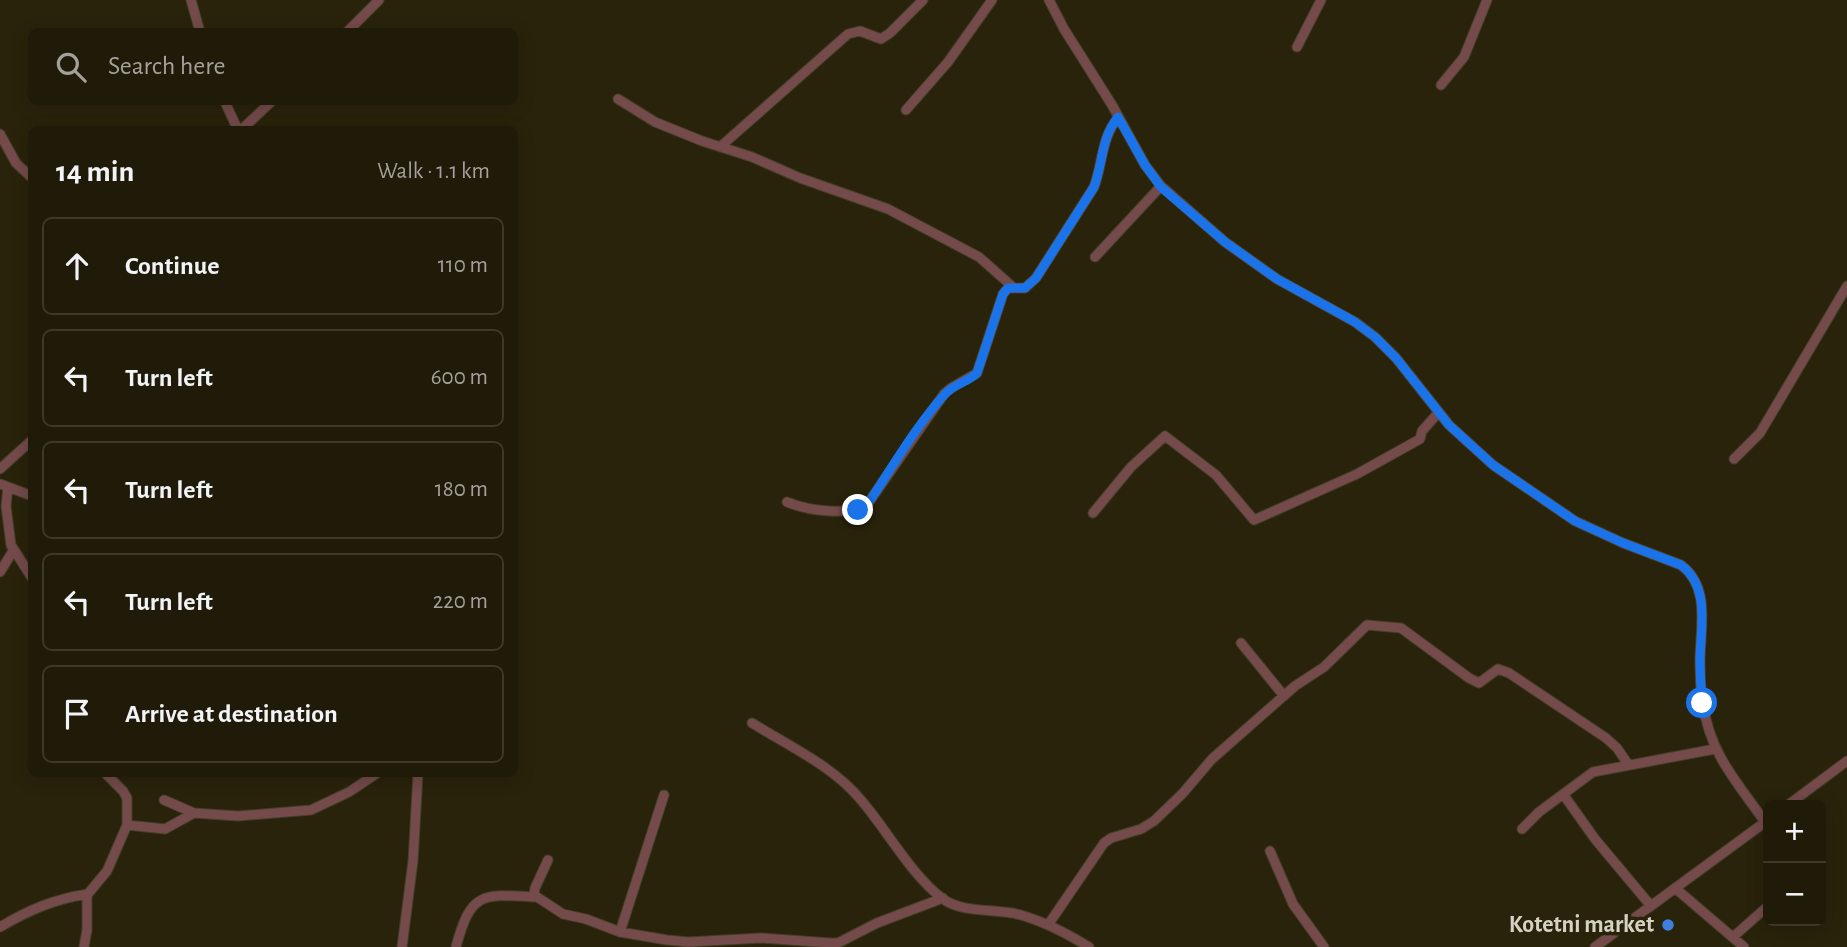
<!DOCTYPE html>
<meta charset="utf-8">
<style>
:root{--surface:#201a08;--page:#282312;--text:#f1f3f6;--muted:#a2a19c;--line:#3d3829}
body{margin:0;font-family:"Alegreya Sans",sans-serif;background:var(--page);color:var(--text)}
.controls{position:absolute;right:21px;bottom:21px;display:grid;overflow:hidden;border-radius:10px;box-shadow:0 4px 18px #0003}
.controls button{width:63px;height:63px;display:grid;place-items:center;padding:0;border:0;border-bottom:2px solid var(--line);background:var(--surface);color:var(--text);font:35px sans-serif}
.stop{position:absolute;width:21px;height:21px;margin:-16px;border:5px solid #1a73e8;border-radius:50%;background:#fff}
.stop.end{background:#1a73e8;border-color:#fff;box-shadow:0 2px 7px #0008}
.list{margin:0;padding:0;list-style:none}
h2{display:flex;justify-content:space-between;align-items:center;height:91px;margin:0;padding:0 28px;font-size:30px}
h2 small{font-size:23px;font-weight:400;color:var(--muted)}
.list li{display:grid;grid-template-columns:46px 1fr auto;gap:21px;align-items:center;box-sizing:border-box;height:98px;margin:0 14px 14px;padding:0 14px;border:2px solid var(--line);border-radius:10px}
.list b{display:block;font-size:26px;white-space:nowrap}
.list em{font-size:23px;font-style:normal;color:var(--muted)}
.icon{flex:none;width:38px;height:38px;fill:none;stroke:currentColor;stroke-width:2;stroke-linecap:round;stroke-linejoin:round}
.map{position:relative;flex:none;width:1847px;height:947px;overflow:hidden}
.search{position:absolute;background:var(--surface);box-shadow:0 4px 18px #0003;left:28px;top:28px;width:490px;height:77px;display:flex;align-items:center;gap:18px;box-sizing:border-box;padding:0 24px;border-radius:10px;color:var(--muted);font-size:26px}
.panel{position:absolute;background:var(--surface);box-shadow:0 4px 18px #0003;left:28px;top:126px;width:490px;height:651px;border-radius:10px}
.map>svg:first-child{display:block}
</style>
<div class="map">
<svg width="1847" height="947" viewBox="0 0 1847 947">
<rect width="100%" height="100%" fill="#2a230b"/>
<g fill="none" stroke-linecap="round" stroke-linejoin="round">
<!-- minor casing -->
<g stroke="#453f28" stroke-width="11">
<path id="minor" d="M191 0 200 32
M1049 0 1064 29 1112 105 1145 165 1161 186 1225 242 1277 279 1355 322 1375 337 1396 358 1449 425 1493 465 1575 521 1623 543 1681 565C1711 587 1700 628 1700 661 1700 675 1700 690 1703 704 1710 754 1737 782 1765 822
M347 32 379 0
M1297 47 1321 0
M1441 85 1464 57 1487 0
M618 99 655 122 702 141 752 157 800 178 888 209 979 257 1014 288
M225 102 238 130
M906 110 948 62 992 0
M241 130 271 102
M0 134 16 163 32 178
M720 147 848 34 860 31 881 39 890 33 923 0
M1095 257 1161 186
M1734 459 1760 433 1847 286
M0 469 32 440
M0 484 32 496
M8 487 6 506 11 545 32 578
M787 502C806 510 853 518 869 502L944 394 951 388 977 373 1003 294 1008 288H1025L1036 278 1094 187C1103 163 1101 138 1118 118
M1093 513 1131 467 1165 436 1216 475 1254 520 1357 474 1420 439 1422 431 1439 412
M0 572 13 551
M1241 643 1284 696
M752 723C789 746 833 766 861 800 887 830 911 875 943 899 964 914 997 908 1021 915 1045 922 1068 934 1089 947
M1563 794 1595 839 1651 906
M164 800 194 813
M1788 805 1847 761
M127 825 165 829 194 813 238 816 311 810 349 792 376 774
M1522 829 1539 812 1593 772 1715 749
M1270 851 1293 904 1324 947
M548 860 535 888 534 895 563 914 586 919 620 932 667 940 688 942 761 938 831 943H838L877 923 943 898
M1675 888 1744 947
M1048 925 1104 843 1111 838 1141 829 1154 821 1183 793 1212 759 1295 686 1324 667 1367 625 1401 628 1469 678 1479 683 1498 669 1509 673 1606 738 1617 748 1628 764
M0 927C29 910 54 899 88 894
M620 932 664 795
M1733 937 1768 906
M84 947 87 930V895L107 871 127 825V798L123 791 106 774
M402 947 413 861 418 774
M456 947C471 891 482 894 536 897
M1595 947 1768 820"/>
</g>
<!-- minor -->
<use href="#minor" stroke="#754a4b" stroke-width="9"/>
</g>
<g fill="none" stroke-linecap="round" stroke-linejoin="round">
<!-- route -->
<path stroke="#1a73e8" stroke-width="9" d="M858 510 869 502C893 466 916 426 945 394 954 384 968 382 977 373L1003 294 1008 288H1025L1036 278 1094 187C1103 163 1101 138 1118 117L1145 165 1161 187 1225 242 1277 279 1355 322 1375 337 1396 358 1449 425 1493 465 1575 521 1623 543 1681 565C1710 587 1701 626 1700 658 1700 673 1701 688 1702 703"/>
</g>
<!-- markers -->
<circle fill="#3f7fe0" stroke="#2a230b" stroke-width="2.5" cx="1668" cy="925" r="7"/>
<g text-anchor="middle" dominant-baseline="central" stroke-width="7" stroke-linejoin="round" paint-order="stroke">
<!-- poi labels -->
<g font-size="24" font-weight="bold" fill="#d5d1c3" stroke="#2a230b" text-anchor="end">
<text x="1654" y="925">Kotetni market</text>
</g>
</g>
</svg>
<div class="controls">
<button>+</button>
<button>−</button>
</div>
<div class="stop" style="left:1702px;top:703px"></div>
<div class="stop end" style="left:858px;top:510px"></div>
<div class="search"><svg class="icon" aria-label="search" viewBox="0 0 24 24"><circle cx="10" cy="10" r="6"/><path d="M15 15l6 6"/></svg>Search here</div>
<section class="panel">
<h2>14 min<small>Walk · 1.1 km</small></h2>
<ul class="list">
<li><svg class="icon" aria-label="ahead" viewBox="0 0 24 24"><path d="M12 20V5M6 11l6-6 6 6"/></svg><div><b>Continue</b></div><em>110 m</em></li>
<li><svg class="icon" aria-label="left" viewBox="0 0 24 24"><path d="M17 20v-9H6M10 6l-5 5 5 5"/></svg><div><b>Turn left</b></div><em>600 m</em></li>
<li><svg class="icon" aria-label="left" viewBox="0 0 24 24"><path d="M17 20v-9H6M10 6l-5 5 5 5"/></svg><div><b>Turn left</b></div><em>180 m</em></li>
<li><svg class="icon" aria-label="left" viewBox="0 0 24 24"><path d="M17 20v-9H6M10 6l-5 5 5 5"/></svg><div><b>Turn left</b></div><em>220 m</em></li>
<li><svg class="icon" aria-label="arrive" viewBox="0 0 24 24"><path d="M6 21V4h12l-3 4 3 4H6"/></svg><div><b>Arrive at destination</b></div></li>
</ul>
</section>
</div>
